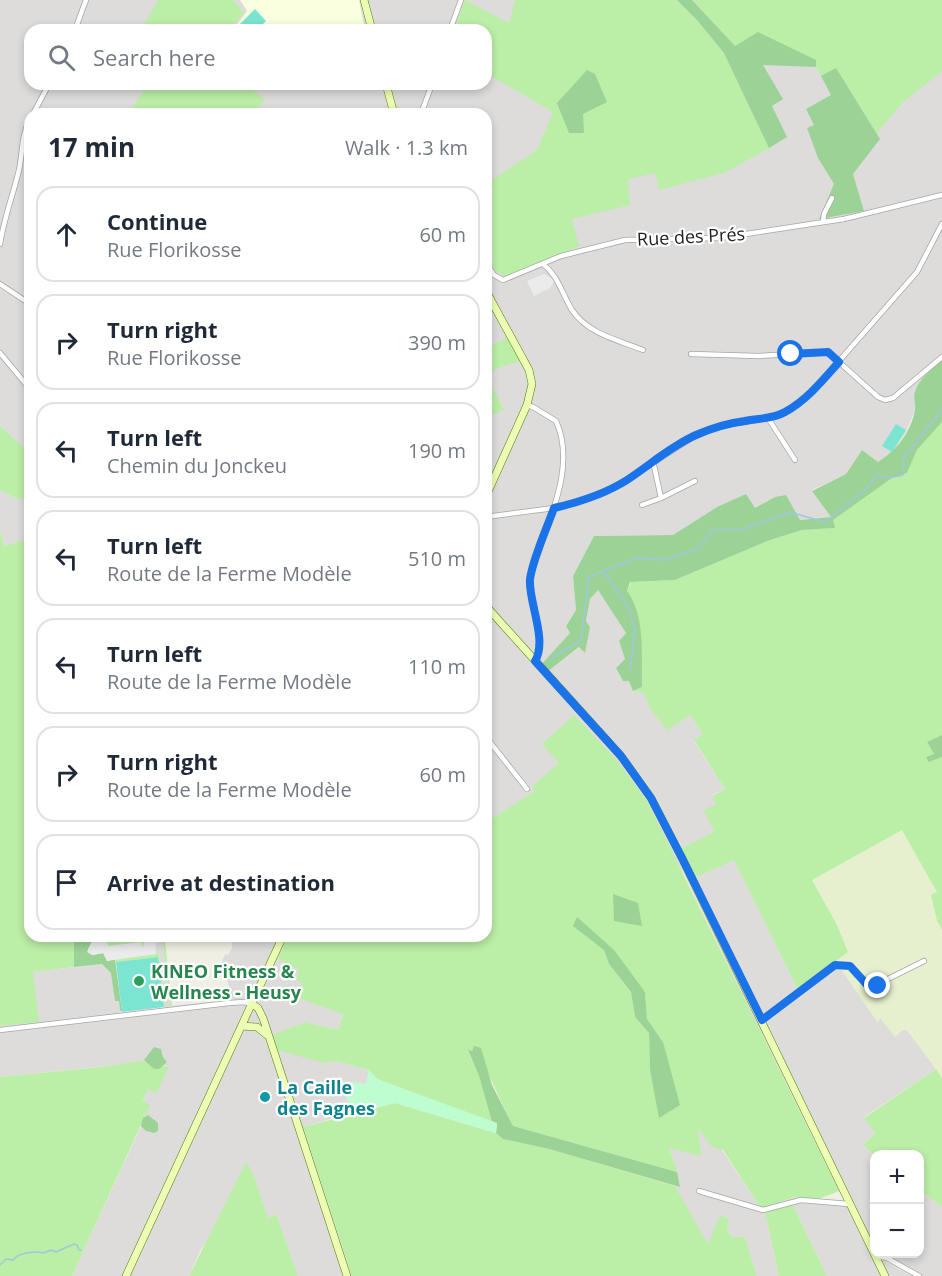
<!DOCTYPE html>
<meta charset="utf-8">
<style>
:root{--surface:#fff;--page:#f2f2f3;--text:#1f2937;--muted:#747a83;--line:#e0e1e3}
body{margin:0;font-family:"Open Sans",sans-serif;background:var(--page);color:var(--text)}
.controls{position:absolute;right:18px;bottom:18px;display:grid;overflow:hidden;border-radius:12px;box-shadow:0 3px 9px #0003}
.controls button{width:54px;height:54px;display:grid;place-items:center;padding:0;border:0;border-bottom:2px solid var(--line);background:var(--surface);color:var(--text);font:30px sans-serif}
.stop{position:absolute;width:18px;height:18px;margin:-14px;border:4px solid #1a73e8;border-radius:50%;background:#fff}
.stop.end{background:#1a73e8;border-color:#fff;box-shadow:0 2px 6px #0008}
.list{margin:0;padding:0;list-style:none}
h2{display:flex;justify-content:space-between;align-items:center;height:78px;margin:0;padding:0 24px;font-size:26px}
h2 small{font-size:20px;font-weight:400;color:var(--muted)}
.list li{display:grid;grid-template-columns:39px 1fr auto;gap:18px;align-items:center;box-sizing:border-box;height:96px;margin:0 12px 12px;padding:0 12px;border:2px solid var(--line);border-radius:18px}
.list b{display:block;font-size:22px;white-space:nowrap}
.list p{margin:0;font-size:20px;white-space:nowrap;color:var(--muted)}
.list em{font-size:20px;font-style:normal;color:var(--muted)}
.icon{flex:none;width:33px;height:33px;fill:none;stroke:currentColor;stroke-width:2;stroke-linecap:round;stroke-linejoin:round}
.map{position:relative;flex:none;width:942px;height:1276px;overflow:hidden}
.search{position:absolute;background:var(--surface);box-shadow:0 3px 9px #0003;left:24px;top:24px;width:468px;height:66px;display:flex;align-items:center;gap:15px;box-sizing:border-box;padding:0 21px;border-radius:18px;color:var(--muted);font-size:22px}
.panel{position:absolute;background:var(--surface);box-shadow:0 3px 9px #0003;left:24px;top:108px;width:468px;height:834px;border-radius:18px}
.map>svg:first-child{display:block}
</style>
<div class="map">
<svg width="942" height="1276" viewBox="0 0 942 1276">
<rect width="100%" height="100%" fill="#f0efe4"/>
<!-- residential -->
<path fill="#dddcdb" fill-rule="evenodd" d="M0 0H942V360L919 383 915 392V410L906 432 892 454 878 462 862 450 846 474 812 490 831 517 800 520 775 497 755 509 717 507 673 535 594 536 573 576 576 610 566 625 570 633 547 672 580 647 584 652 590 627 586 621 590 599 598 589 626 633 619 641 625 659 616 668 623 681H629L633 691 644 692 650 709 690 715 704 735 694 741 725 789 712 795 717 804 714 832 694 877 734 860 798 990 836 962 879 1018 903 1030H907L936 1069 864 1117 875 1133 863 1145 874 1155V1254H920V1190L942 1207V1276H918L878 1255 884 1276H827L792 1203 765 1212 779 1276H757L745 1237H732L727 1230 729 1219 708 1245 675 1186 680 1187 669 1148 697 1127 722 1150 760 1207 764 1208 794 1197 840 1204 846 1203 762 1035 682 870H673L560 763 532 786 536 791 494 817 486 819V114H30V453L0 426ZM30 30H486V84H30Z
M0 490 13 497 30 501V538L4 546 0 530Z
M157 936H162L170 1006 230 1000 229 986 221 964 225 954 228 955 232 948V936H288L278 959 299 970 303 983 343 1013 338 1030 305 1022 273 1035 324 1063 336 1061 369 1070 366 1084 342 1082 351 1113 303 1127 352 1276H298L276 1214 268 1218 253 1173 200 1251 189 1276H72L142 1124 152 1119 148 1116H145L143 1102 148 1089 156 1092 168 1067 163 1065 167 1062 163 1057V1052L146 1062 0 1077V1026L38 1022 32 972 102 964 112 973 115 1001H119L120 1011 122 1013 164 1008 165 1005 159 954 156 952 155 943 158 940Z
M879 1258 912 1276H887Z"/>
<!-- education -->
<path fill="#f8ffde" d="M240 0H359L365 30H233L247 11Z"/>
<!-- farmland -->
<path fill="#e7f0ce" d="M903 829 937 892V921L942 930V1078L908 1030H903L895 1037 880 1018 878 1023 836 962 848 952 837 925 812 880Z"/>
<!-- grass -->
<path fill="#bbeea6" fill-rule="evenodd" d="M158 0H233L244 13 228 30H141Z
M465 0 509 23 515 0H677L697 20 724 53 769 148 724 173 659 190 655 173 628 179 630 205 572 219 579 246 505 276 496 271 486 256V184L537 150 553 112 486 73V30H454ZM587 70 595 75 607 102 583 114Z
M692 0H942V71L902 103 877 133 836 69 821 76 816 67V60L735 46Z
M148 84H253L250 88 265 100 251 114H128Z
M508 337 520 361 495 369 487 376 504 410 486 417V349Z
M942 422V735L927 742 934 754 929 762 942 757V930L937 921 931 895 937 892 902 830 812 880 837 925 848 952 798 990 734 860 694 878 680 849 714 832 704 810 716 804 712 796 725 789 694 740 703 734 690 715 667 730 650 709 644 693 633 691 642 687 627 591 631 582 675 580 770 540 802 530 834 528 832 520 892 478 907 473 917 450Z
M0 426 30 453V501L13 497 0 490Z
M0 530 4 546 30 538V936H74V967L33 972 39 1022 0 1026Z
M574 715 614 757 647 801 839 1191 816 1200 794 1197 764 1208 760 1207 723 1150 712 1147 698 1128 701 1156 669 1148 677 1172 513 1126C499 1099 489 1072 474 1046L472 1051H468L479 1076 492 1122 377 1079 369 1070 336 1061 324 1063 277 1050 272 1035 305 1022 338 1030 343 1014 298 998 303 983 296 980 299 970 278 959 288 936H486V819L494 817 535 791 532 786 559 763 542 744ZM604 950 645 992 647 1019 663 1042 660 1118 650 1070 649 1033 635 1017 631 992 609 964Z
M111 936H157L158 940 143 948 108 946 107 943Z
M162 936H186L165 941 172 1006H170Z
M156 952 159 954 165 1005 164 1007 158 957 116 962 115 959 156 954Z
M141 1061 169 1067 156 1093 148 1089 143 1101 150 1105 72 1276H0V1077L101 1067Z
M936 1069 942 1078V1207L920 1190V1154L874 1155 863 1145 875 1133 864 1118Z
M395 1103 496 1133 503 1139 549 1149 675 1186 708 1244 720 1215 729 1219 727 1230 732 1237H745L757 1276H352L303 1127Z
M246 1162 253 1173 268 1218 276 1214 298 1276H189Z
M792 1203 827 1276H779L765 1212Z"/>
<!-- forest -->
<path fill="#9bd396" d="M677 0H692L735 46 758 32 816 60V67L763 65 783 99 772 106 787 137 769 148 724 53 697 20Z
M836 68 880 139 853 174 864 211 819 219 834 184 818 158 807 128 814 125 806 109 831 95 821 76Z
M587 70 595 74 607 102 583 114 584 133H569L557 103Z
M942 360V422L917 450 907 473 892 478 833 520 835 528 802 530 770 540 675 580 630 582 627 591C646 617 641 656 642 687L633 691 629 681H623L616 668 625 659 619 641 626 633 598 590 590 599 586 621 590 627 585 653 579 647 547 672 541 665 570 633 566 626 576 610 573 576 594 536 673 535 717 507 746 494 755 508 775 497 786 495 800 520 831 517 812 491 846 474 862 450 878 462C896 451 911 432 915 410 916 404 913 397 915 392 918 379 933 369 942 360Z
M942 735V757L929 762 926 757 934 754 927 742Z
M613 894 638 903 642 926 614 921Z
M577 917 614 950 645 992 647 1019 663 1042 680 1105 659 1118 650 1070 649 1033 635 1017 631 992 609 964 604 950 573 926Z
M74 936H95L88 949 92 955 104 953 107 961 115 959 122 1011H120L119 1001H115L111 973 102 964 74 967Z
M474 1046 481 1048 492 1085 513 1126 677 1172 680 1187 549 1149 503 1139 496 1133 497 1124 492 1122 479 1076 468 1050 472 1051Z
M154 1047 161 1049 163 1057 167 1062 159 1069H154L144 1060Z
M148 1115 158 1123V1131L154 1133 146 1131 141 1126 143 1118Z"/>
<!-- park -->
<path fill="#befdd0" d="M369 1070 377 1079 497 1123 496 1133 395 1103 351 1113 342 1081 366 1084Z"/>
<!-- pitch -->
<path fill="#7ce5d2" d="M255 9 266 21 257 30H234Z
M896 424 906 430 892 452 882 446Z
M158 957 164 1007 122 1012 116 962Z"/>
<!-- parking -->
<path fill="#ebebeb" d="M544 274 555 280 550 288 534 296 527 281Z
M95 936H111L107 943 108 946 141 942 143 948 144 942 155 940 156 954 107 961 103 953 92 955 87 952Z
M225 992 226 999 176 1005V998Z"/>
<g fill="none" stroke-linecap="round" stroke-linejoin="round">
<!-- stream -->
<path stroke="#a1c6e1" stroke-width="1.5" d="M604 572 628 606 635 630 630 670
M550 659 581 640 589 577 636 558 664 560 697 549 713 530 745 529 789 512 825 522 864 491 877 475 889 478 903 475 904 457 942 410
M0 1265 6 1259 13 1260C19 1252 35 1251 44 1253L51 1250 56 1252 74 1244 77 1245 79 1250H81"/>
<!-- street casing -->
<g stroke="#a6a6a6" stroke-width="6">
<path id="street" d="M75 30 86 0
M450 30 461 0
M33 114 49 84
M421 114 432 84
M823 222 824 214 832 198
M0 244C4 218 13 195 19 170 23 152 21 136 30 119
M486 263 494 275 503 280 561 256 625 240 720 238 844 219 942 195
M543 264C559 277 561 292 572 310 588 334 618 340 643 350
M0 284 30 304
M0 353 30 389
M691 354 758 356 828 352 878 397 885 400 893 398 942 357
M527 405 533 407 556 421C574 460 555 506 541 545 538 556 531 569 530 580 529 603 548 640 535 661
M768 418 795 460
M653 461 661 498
M642 505 661 498 695 481
M486 517 554 508 577 503 601 494 625 481 696 435 720 426 768 418 785 413 811 393 917 272 942 224
M486 737 527 789
M762 1020 835 965 850 966 870 988 924 961
M0 1030 229 1003 244 1002 252 1004
M699 1191 763 1210 801 1200 849 1204
M876 1256 887 1258 919 1276"/>
</g>
<!-- secondary casing -->
<g stroke="#557b00" stroke-width="8">
<path id="secondary" d="M364 0 372 30
M386 84 394 114
M486 291 529 370 532 384 527 405 486 496
M486 606 621 756 651 798 683 860 885 1276
M252 1004 258 1008 263 1018 347 1276
M242 1026 257 1027 267 1035
M126 1276 283 936"/>
</g>
<!-- street -->
<use href="#street" stroke="#fff" stroke-width="4.5"/>
<!-- secondary -->
<use href="#secondary" stroke="#ebfeb4" stroke-width="7"/>
</g>
<g fill="none" stroke-linecap="round" stroke-linejoin="round">
<!-- route -->
<path stroke="#1a73e8" stroke-width="8" d="M791 354 828 352 839 362C823 380 807 400 785 412 773 419 759 418 745 421 729 423 712 428 696 435 671 446 650 465 627 480 605 494 580 502 554 508 547 528 533 558 530 579 528 601 548 640 535 661L621 756 651 798 683 860 762 1020 835 965 850 966 870 988 878 986"/>
</g>
<!-- markers -->
<circle fill="#2e9e5b" stroke="#fff" stroke-width="2" cx="139" cy="981" r="6"/>
<circle fill="#0f9aa8" stroke="#fff" stroke-width="2" cx="265" cy="1097" r="6"/>
<g text-anchor="middle" dominant-baseline="central" stroke-width="4.5" stroke-linejoin="round" paint-order="stroke">
<!-- street labels -->
<g font-size="18" fill="#1f1f1f" stroke="#fff">
<text transform="translate(691 236) rotate(-3)">Rue des Prés</text>
</g>
<!-- leisure labels -->
<g font-size="18" font-weight="bold" fill="#27864d" stroke="#fff" text-anchor="start">
<text x="151" y="971">KINEO Fitness &amp;<tspan x="151" dy="21">Wellness - Heusy</tspan></text>
</g>
<!-- culture labels -->
<g font-size="18" font-weight="bold" fill="#0d838f" stroke="#fff" text-anchor="start">
<text x="277" y="1087">La Caille<tspan x="277" dy="21">des Fagnes</tspan></text>
</g>
</g>
</svg>
<div class="controls">
<button>+</button>
<button>−</button>
</div>
<div class="stop" style="left:791px;top:354px"></div>
<div class="stop end" style="left:878px;top:986px"></div>
<div class="search"><svg class="icon" aria-label="search" viewBox="0 0 24 24"><circle cx="10" cy="10" r="6"/><path d="M15 15l6 6"/></svg>Search here</div>
<section class="panel">
<h2>17 min<small>Walk · 1.3 km</small></h2>
<ul class="list">
<li><svg class="icon" aria-label="ahead" viewBox="0 0 24 24"><path d="M12 20V5M6 11l6-6 6 6"/></svg><div><b>Continue</b><p>Rue Florikosse</p></div><em>60 m</em></li>
<li><svg class="icon" aria-label="right" viewBox="0 0 24 24"><path d="M7 20v-9h11M14 6l5 5-5 5"/></svg><div><b>Turn right</b><p>Rue Florikosse</p></div><em>390 m</em></li>
<li><svg class="icon" aria-label="left" viewBox="0 0 24 24"><path d="M17 20v-9H6M10 6l-5 5 5 5"/></svg><div><b>Turn left</b><p>Chemin du Jonckeu</p></div><em>190 m</em></li>
<li><svg class="icon" aria-label="left" viewBox="0 0 24 24"><path d="M17 20v-9H6M10 6l-5 5 5 5"/></svg><div><b>Turn left</b><p>Route de la Ferme Modèle</p></div><em>510 m</em></li>
<li><svg class="icon" aria-label="left" viewBox="0 0 24 24"><path d="M17 20v-9H6M10 6l-5 5 5 5"/></svg><div><b>Turn left</b><p>Route de la Ferme Modèle</p></div><em>110 m</em></li>
<li><svg class="icon" aria-label="right" viewBox="0 0 24 24"><path d="M7 20v-9h11M14 6l5 5-5 5"/></svg><div><b>Turn right</b><p>Route de la Ferme Modèle</p></div><em>60 m</em></li>
<li><svg class="icon" aria-label="arrive" viewBox="0 0 24 24"><path d="M6 21V4h12l-3 4 3 4H6"/></svg><div><b>Arrive at destination</b></div></li>
</ul>
</section>
</div>
